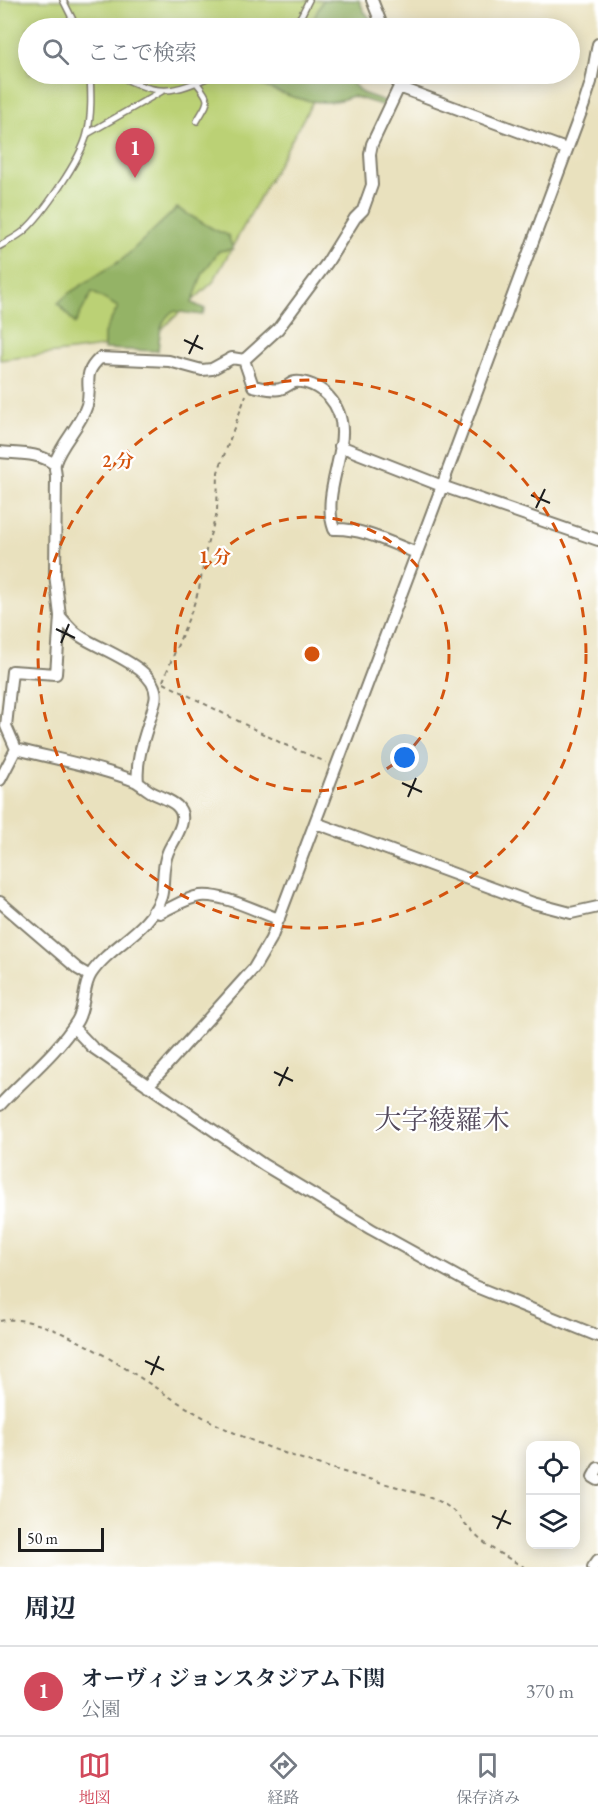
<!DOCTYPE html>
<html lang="ja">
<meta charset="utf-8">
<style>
:root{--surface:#fff;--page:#f2f2f3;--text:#1f2937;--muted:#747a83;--line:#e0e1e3;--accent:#d1495b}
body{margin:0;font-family:"EB Garamond","Noto Serif JP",serif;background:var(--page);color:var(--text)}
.controls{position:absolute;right:18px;bottom:18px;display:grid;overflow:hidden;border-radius:12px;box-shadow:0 3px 15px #0003}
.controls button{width:54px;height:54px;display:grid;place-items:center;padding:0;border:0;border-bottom:2px solid var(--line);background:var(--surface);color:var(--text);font:30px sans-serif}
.scale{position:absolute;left:18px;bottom:15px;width:86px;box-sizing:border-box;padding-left:6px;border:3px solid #1c1c1c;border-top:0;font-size:16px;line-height:21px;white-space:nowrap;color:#1c1c1c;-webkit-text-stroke:4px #fff;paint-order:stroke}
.you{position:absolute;left:405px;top:758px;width:21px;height:21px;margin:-15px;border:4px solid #fff;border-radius:50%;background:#1a73e8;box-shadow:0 0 0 9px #1a73e833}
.badge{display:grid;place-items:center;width:39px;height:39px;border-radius:50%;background:var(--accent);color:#fff;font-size:20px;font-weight:700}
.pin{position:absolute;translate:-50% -50px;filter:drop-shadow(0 2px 3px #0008)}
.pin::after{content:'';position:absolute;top:32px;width:21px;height:18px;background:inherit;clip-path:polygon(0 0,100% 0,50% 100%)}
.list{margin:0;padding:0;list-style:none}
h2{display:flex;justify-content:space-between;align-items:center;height:78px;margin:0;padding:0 24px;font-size:26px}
h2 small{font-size:20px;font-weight:400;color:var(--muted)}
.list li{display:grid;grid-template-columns:39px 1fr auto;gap:18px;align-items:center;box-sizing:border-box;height:90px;padding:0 24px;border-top:2px solid var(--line)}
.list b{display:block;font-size:22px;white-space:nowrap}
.list p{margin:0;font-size:20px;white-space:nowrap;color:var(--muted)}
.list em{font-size:20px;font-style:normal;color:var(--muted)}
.icon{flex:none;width:33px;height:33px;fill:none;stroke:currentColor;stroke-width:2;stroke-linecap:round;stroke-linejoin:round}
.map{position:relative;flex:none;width:598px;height:1567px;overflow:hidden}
.search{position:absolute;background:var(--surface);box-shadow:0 3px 15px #0003;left:18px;right:18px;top:18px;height:66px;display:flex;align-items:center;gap:15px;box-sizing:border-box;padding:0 21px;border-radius:33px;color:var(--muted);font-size:22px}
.sheet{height:168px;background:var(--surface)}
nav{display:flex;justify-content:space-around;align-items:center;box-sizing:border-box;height:84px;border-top:2px solid var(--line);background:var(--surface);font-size:16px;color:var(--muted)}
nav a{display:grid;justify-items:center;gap:3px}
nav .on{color:var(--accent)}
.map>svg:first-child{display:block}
</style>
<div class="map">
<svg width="598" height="1567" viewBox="0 0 598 1567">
<rect width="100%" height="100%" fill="#fff"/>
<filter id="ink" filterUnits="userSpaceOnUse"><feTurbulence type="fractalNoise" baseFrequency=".0167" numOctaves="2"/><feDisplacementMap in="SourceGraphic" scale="12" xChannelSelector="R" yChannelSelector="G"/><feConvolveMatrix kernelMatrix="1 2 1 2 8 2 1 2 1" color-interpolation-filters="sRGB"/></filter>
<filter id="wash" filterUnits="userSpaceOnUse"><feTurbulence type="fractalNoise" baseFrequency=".008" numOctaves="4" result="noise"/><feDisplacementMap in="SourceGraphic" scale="24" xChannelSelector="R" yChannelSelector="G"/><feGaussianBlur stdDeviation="1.35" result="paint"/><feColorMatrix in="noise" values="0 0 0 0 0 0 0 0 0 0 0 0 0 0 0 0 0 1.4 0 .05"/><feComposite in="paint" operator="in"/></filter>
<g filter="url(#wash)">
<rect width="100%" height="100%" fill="#e9e1be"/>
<!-- green -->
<path fill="#bbd175" stroke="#6c7648" stroke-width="1.5" d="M0 0H348L353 28H28V74H328L213 282 154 336 95 348 0 360Z"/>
<!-- forest -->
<path fill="#94b366" stroke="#586841" stroke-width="1.5" d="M323 0H359L364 11 378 28H309Z
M281 74H351L348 79 362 93 388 102 385 106 352 96C322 110 290 97 261 85Z
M177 208 215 230 228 235 233 249 219 251 203 273 192 303 205 309 202 315 173 311C159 321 160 335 158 351L104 349V333L118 307 92 292 75 324 58 303 69 293 123 259Z"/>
</g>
<g filter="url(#ink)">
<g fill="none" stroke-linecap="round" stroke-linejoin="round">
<!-- service casing -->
<g stroke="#827e6d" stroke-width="8">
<path id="service" d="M63 0 77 28
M292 28 301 16 309 0
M115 74C161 97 170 94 216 74
M227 74 235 75 238 74
M196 82C212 102 209 100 197 121
M87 134 162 91
M0 246C8 241 17 237 24 231 43 214 81 159 87 134 92 115 91 93 90 74"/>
</g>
<!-- minor casing -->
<g stroke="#827e6d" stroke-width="14">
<path id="minor" d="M372 0 383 28
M399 87 566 149
M244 360 278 329 327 263 355 218 363 210 372 185 370 154 372 144 399 87 396 74
M244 360 253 386C260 387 273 391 280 389 289 387 291 380 301 382 311 383 323 390 329 397 363 435 318 485 334 529 363 528 390 543 417 553
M340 446 442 486 598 540
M0 452C18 454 39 452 54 464
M60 616C66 623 72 631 80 636 100 650 163 669 155 701 149 727 135 755 138 782
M16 749 6 726 12 671 56 674 60 616 55 574 56 477C56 473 54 467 55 463 60 445 81 425 87 405 93 384 80 376 100 358L169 361 202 370 212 369 232 358 244 360
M0 780 16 749
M316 823 533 903 571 913 598 907
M0 902 78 969 90 976
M153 911 160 913C173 907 186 898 200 896 222 893 258 912 279 919
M73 1027 92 1047 264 1165 371 1229 474 1286 598 1336
M148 1086 254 968 271 939 442 486 584 104 591 82 598 44
M0 1105C26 1077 57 1053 77 1021 86 1006 82 988 91 974 110 945 150 931 161 897 165 883 161 868 168 852 173 840 191 819 177 806 172 801 161 797 153 793 147 790 141 784 135 781 96 766 55 759 16 749
M598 1468 593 1477 598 1480
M593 1567 598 1560"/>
</g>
<!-- path -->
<path stroke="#827e6d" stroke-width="2" stroke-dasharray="4.5 4.5" stroke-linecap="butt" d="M163 681 192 610 199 589 207 545 217 513 218 472 246 395
M164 683 283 744 326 762
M0 1321C50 1309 147 1385 191 1410 241 1440 295 1458 351 1474 381 1483 414 1490 442 1503 458 1511 468 1530 482 1541 494 1551 510 1559 524 1567"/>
<!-- service -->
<use href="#service" stroke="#fff" stroke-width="5"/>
<!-- minor -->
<use href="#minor" stroke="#fff" stroke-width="10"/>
</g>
</g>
<!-- ticks -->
<path fill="none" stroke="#1c1c1c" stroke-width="2" d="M184 340 203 349M189 354 198 335M531 495 550 503M536 508 545 489M56 629 75 638M61 643 69 624M402 783 422 792M408 797 416 778M274 1072 293 1081M279 1086 288 1067M145 1361 164 1370M151 1375 159 1356M492 1516 511 1524M497 1529 506 1510"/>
<!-- distance rings -->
<g fill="none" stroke="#d4530e" stroke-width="3" stroke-dasharray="10 8">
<circle cx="312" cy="654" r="137"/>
<circle cx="312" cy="654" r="274"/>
</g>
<g text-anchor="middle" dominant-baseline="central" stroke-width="4.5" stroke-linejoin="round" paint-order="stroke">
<!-- quarter labels -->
<g font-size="27" fill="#544a5c" stroke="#fff">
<text x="442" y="1119">大字綾羅木</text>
</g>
</g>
<circle cx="312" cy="654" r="9" fill="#d4530e" stroke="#fff" stroke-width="3"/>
<g font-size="18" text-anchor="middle" font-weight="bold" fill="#d4530e" stroke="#fff" stroke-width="4.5" stroke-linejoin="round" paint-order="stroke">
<text x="118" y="467">2 分</text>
<text x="215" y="563">1 分</text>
</g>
</svg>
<div class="controls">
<button><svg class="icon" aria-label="locate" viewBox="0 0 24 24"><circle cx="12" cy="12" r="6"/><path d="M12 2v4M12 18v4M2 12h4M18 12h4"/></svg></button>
<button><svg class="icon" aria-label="layers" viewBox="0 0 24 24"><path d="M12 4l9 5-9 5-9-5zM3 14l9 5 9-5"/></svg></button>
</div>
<div class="scale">50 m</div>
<div class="you"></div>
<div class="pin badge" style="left:135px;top:178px">1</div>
<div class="search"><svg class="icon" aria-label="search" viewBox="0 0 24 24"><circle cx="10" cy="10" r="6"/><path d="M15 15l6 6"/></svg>ここで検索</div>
</div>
<section class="sheet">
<h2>周辺<small></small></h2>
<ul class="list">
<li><span class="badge">1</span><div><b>オーヴィジョンスタジアム下関</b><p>公園</p></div><em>370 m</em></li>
</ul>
</section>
<nav>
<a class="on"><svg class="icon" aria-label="map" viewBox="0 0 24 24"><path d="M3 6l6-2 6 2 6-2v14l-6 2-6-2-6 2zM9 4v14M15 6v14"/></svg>地図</a>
<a><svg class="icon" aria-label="directions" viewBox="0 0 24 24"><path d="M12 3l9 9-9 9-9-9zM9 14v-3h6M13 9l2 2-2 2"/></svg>経路</a>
<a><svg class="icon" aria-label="saved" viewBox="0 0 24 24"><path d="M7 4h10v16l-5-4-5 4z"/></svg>保存済み</a>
</nav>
